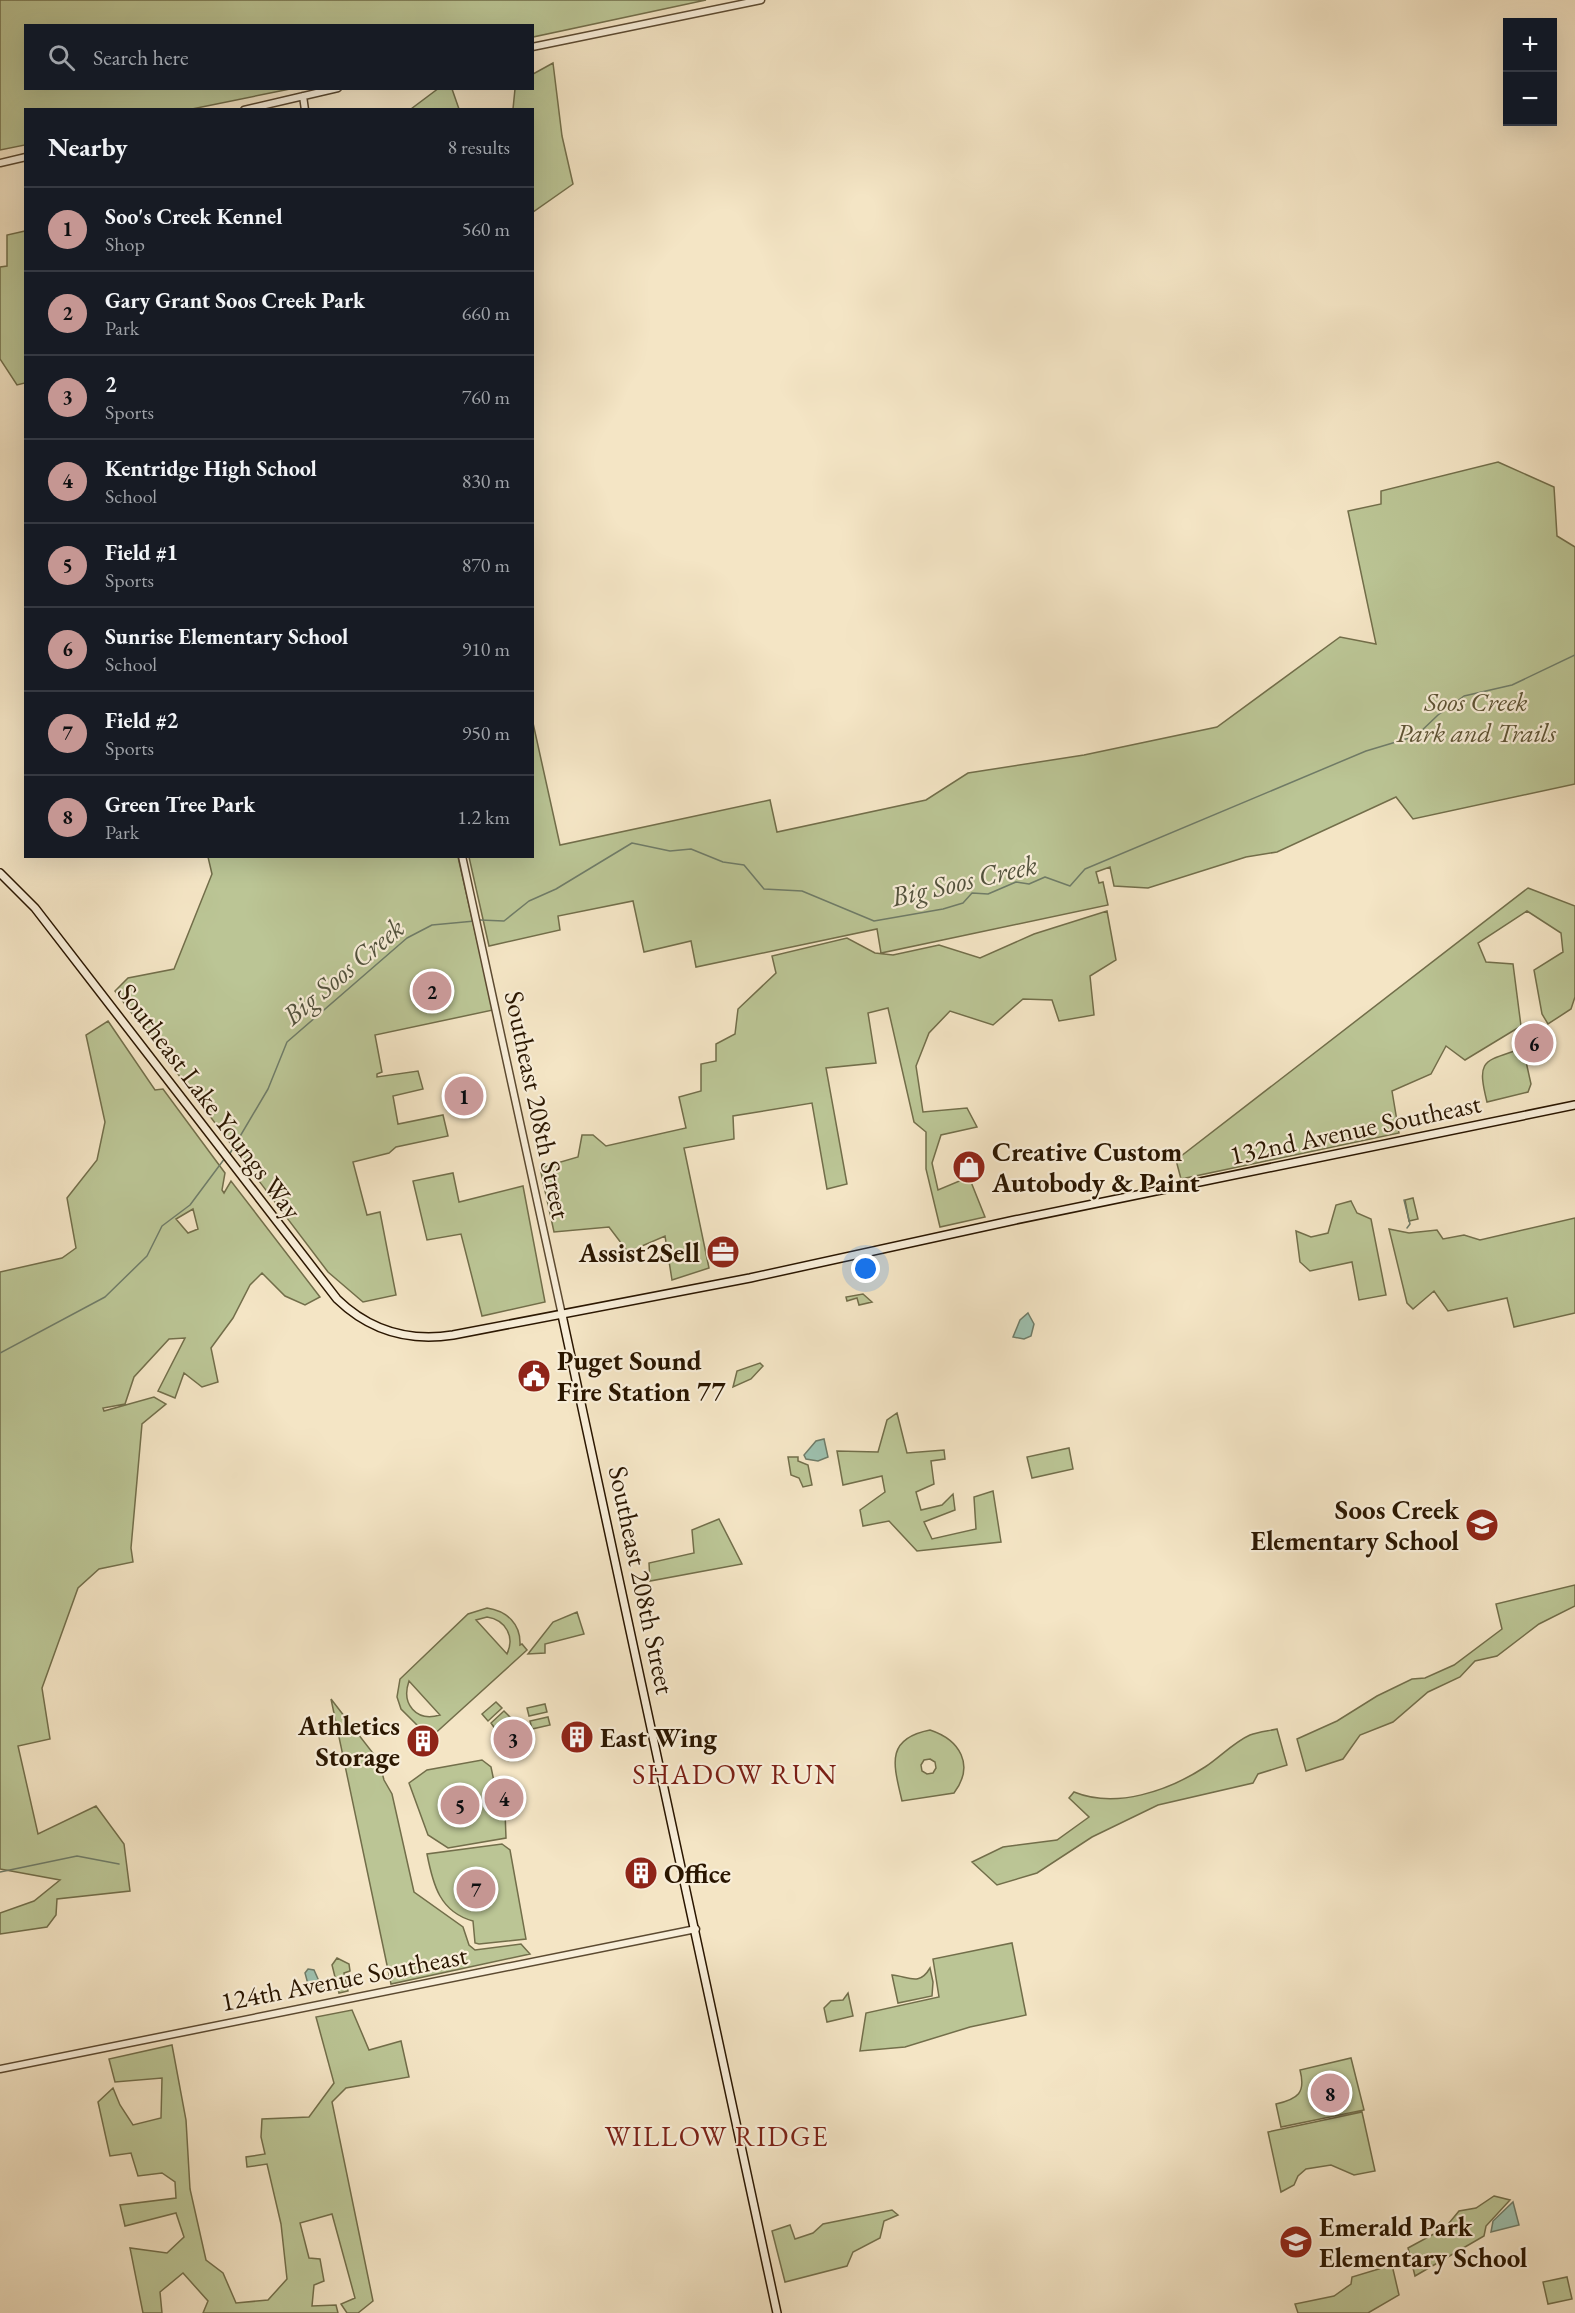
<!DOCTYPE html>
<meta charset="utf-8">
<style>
:root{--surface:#171b24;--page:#242831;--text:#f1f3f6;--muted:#9ea1a6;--line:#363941;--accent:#c59692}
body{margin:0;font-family:"EB Garamond",serif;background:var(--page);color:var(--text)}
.controls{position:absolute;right:18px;top:18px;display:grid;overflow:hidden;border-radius:0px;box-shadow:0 6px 24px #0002}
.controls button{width:54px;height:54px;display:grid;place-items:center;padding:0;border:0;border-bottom:2px solid var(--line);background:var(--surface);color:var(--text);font:30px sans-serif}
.you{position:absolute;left:866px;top:1269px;width:21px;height:21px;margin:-15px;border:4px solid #fff;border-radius:50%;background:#1a73e8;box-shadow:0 0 0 9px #1a73e833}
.badge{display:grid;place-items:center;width:39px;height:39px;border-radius:50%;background:var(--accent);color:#111;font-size:20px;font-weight:700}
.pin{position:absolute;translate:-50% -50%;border:3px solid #fff;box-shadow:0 2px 6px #0006}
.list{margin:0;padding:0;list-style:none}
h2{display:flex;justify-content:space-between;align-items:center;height:78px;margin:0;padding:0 24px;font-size:26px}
h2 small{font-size:20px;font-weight:400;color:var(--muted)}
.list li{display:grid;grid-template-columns:39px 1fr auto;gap:18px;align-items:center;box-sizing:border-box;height:84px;padding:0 24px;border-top:2px solid var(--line)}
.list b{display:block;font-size:22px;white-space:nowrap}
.list p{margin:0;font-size:20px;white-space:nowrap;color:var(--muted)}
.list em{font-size:20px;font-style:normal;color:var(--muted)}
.icon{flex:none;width:33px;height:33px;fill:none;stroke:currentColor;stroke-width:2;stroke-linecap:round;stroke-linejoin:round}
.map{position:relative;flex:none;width:1575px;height:2313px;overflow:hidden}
.search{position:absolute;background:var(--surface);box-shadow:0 6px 24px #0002;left:24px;top:24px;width:510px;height:66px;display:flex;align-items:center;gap:15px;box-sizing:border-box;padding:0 21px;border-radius:0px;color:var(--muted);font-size:22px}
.panel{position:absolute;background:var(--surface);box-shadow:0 6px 24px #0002;left:24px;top:108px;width:510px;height:750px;border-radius:0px}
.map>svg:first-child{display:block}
</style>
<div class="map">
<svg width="1575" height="2313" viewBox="0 0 1575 2313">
<rect width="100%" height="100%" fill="#f4e5c5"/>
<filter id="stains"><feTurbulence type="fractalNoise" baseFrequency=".00333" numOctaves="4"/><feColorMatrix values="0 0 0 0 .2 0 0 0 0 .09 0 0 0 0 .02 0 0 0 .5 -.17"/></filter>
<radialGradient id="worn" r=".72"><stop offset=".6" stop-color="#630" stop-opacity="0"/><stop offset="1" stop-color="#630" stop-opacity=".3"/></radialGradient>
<!-- green -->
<path fill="#bbc595" stroke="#726e4a" stroke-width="1.5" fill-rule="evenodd" d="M0 0H706L533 37 532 26H26V88L290 89 192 109 26 110 25 145 0 150Z
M553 63 562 136 573 184 533 212 532 110 513 109 515 89 532 88 533 74Z
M439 88 452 89 459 109H411Z
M25 231V383L17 385 0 359V267L7 266V235Z
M1498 462 1554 487 1557 536 1575 547V784L1413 819 1396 797 1277 852 1246 857 1148 888 1114 886 1110 867 1096 872 1099 883 1103 882 1108 905 881 953 877 929 696 967 691 941 644 952 633 901 558 916 560 930 489 946 469 857 532 856 533 723 560 845 770 800 777 832 926 800 968 773 1084 755 1217 727 1340 637 1376 644 1348 511 1381 504V491Z
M208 857H458L493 1010 375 1035 382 1072 377 1074V1077L418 1071 423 1089 393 1096 398 1124 443 1115 448 1136 396 1147 389 1153 353 1162 367 1215 380 1212 396 1295 363 1302 328 1272 115 991 128 978 174 969 212 874Z
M1528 888 1575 906V997L1571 1009 1548 1024 1542 1014 1534 970 1563 952 1561 933 1527 911 1478 943 1486 962 1513 964 1521 1026 1465 1060 1446 1046 1431 1074 1392 1091 1399 1133 1181 1179 1176 1160Z
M1107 911 1116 960 1090 976 1094 1015 1059 1021 1052 1000 1023 999 993 1025 950 1011 929 1033 916 1066 923 1112 967 1108 977 1127 941 1135 932 1163 938 1190 969 1177 985 1217 940 1227 926 1169V1132L914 1122 888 1008 868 1013 876 1063 826 1068 847 1184 827 1189 812 1103 733 1116 734 1139 684 1148 709 1268 672 1280 665 1236 628 1252 609 1227 554 1232 540 1168 578 1157 582 1135H593L606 1146 686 1128 679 1097 701 1091V1064L716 1061V1044L735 1034 738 1009 776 973 772 956 847 938 875 953 893 955 939 945 980 958 1034 934Z
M108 1021 155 1090 163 1089 225 1173 222 1190 224 1193 231 1181 320 1297 305 1305 285 1296 262 1273 250 1285 233 1318 211 1348 218 1382 202 1387 184 1373 175 1398 158 1391 185 1338 169 1339 134 1377 125 1404 103 1408 104 1411 154 1397 166 1404 142 1424 131 1548 133 1562 99 1569 78 1588 42 1688 50 1739 18 1746 38 1834 96 1806 124 1844 130 1891 57 1899 56 1915 47 1927 0 1934V1913L34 1901 60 1880 0 1869V1272L62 1258 76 1248 67 1198 97 1160 105 1122 86 1035ZM193 1209 198 1229 188 1233 176 1219Z
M1523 1048 1531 1084 1528 1092 1487 1102C1476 1058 1484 1062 1523 1048Z
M453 1173 459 1202 523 1186 545 1302 482 1316 461 1234 427 1240 413 1181Z
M1413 1198 1418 1219 1409 1221 1405 1200Z
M1351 1201 1357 1213 1371 1219 1386 1295 1359 1300 1352 1262 1310 1271 1300 1262 1296 1231 1311 1237 1328 1233 1336 1205Z
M1575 1218V1313L1514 1327 1507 1298 1448 1311 1434 1291 1413 1309 1407 1303 1389 1229 1409 1233 1437 1230 1443 1239 1464 1235 1480 1240Z
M863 1294 872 1302 859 1305 857 1298 847 1301 846 1297Z
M760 1363 763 1366 751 1379 733 1387 737 1371Z
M897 1413 907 1453 944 1450 945 1459 931 1461 934 1484 916 1492 921 1510 942 1505 953 1494 955 1510 924 1522 932 1539 976 1529 974 1497 993 1491 1001 1542 917 1551 889 1521 863 1526 860 1510 885 1492 882 1476 843 1485 837 1451 878 1452 887 1420Z
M1069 1448 1073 1469 1032 1478 1027 1457Z
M798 1457V1461L808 1465 812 1485 803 1487 799 1478 791 1475 788 1457Z
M719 1519 742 1564 650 1581 649 1563 694 1553 692 1530Z
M1575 1585V1606L1539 1624 1497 1656 1475 1661 1460 1677 1428 1692 1393 1722 1360 1735 1343 1759 1306 1771 1297 1739 1337 1721 1377 1696 1412 1679 1425 1678 1454 1665 1502 1629 1496 1604Z
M487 1608C507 1611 521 1624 520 1645L522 1644 527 1650 430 1738 401 1709 397 1697 400 1679 468 1614ZM487 1617C506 1620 515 1637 507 1654L476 1620ZM409 1681 440 1715C416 1722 401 1704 409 1681Z
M577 1612 584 1634 545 1644V1653L528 1654 553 1622Z
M331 1699 379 1761 384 1780 392 1794 414 1892 463 1927 469 1945 475 1950 521 1944 530 1954 391 1984Z
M496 1702 502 1708 488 1721 482 1714Z
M545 1704 547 1712 529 1716 527 1708Z
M504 1711 510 1717 496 1730 491 1723Z
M548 1717 550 1725 532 1729 530 1721Z
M1277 1729 1287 1765 1258 1774 1253 1783 1158 1805 1092 1837 1037 1873 997 1885 972 1862 1003 1847 1057 1840 1089 1817 1069 1798 1074 1792C1116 1809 1168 1791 1205 1767 1219 1758 1234 1742 1250 1735 1258 1732 1268 1731 1277 1729Z
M930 1730C960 1740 975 1765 954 1793L902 1801C894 1766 884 1739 930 1730ZM930 1759 935 1762 936 1768 933 1773 927 1774 922 1771 921 1765 924 1760Z
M521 1733 523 1741 504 1745 503 1737Z
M523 1744 525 1753 507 1756 505 1748Z
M482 1760 491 1767 496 1791H499L505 1811 506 1838 448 1848 428 1835 409 1783 427 1770Z
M502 1844 510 1850 526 1939 479 1944 475 1943 473 1921C440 1912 433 1885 427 1854Z
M1012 1943 1026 2015 970 2027 905 2047 860 2051 866 2013 939 1997 933 1959Z
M337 1958 349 1964 350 1971 344 1973 348 1991 339 1993 332 1965Z
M930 1968 933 1982 932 1996 898 2003 892 1975C908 1976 919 1987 930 1968Z
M848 1993 853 2016 827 2022 824 2008 831 2001 843 2000Z
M352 2010 369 2050 401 2041 409 2077 346 2088 332 2102 373 2301 358 2313H347L341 2304 355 2298 332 2214 300 2223 309 2258 320 2259 324 2281 314 2285 312 2306 336 2305 338 2313H203L208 2301 183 2273 160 2292 162 2313H143L130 2248 167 2253 184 2237 176 2213 125 2226 120 2205 176 2198 175 2182 162 2173 138 2176 131 2153 110 2156 98 2102 113 2088 120 2105 133 2125 161 2118 162 2078 115 2082 109 2059 172 2045 186 2120 190 2189 206 2260 223 2273 236 2303 268 2300 287 2279 281 2224 267 2164 247 2167 246 2157 265 2154 261 2137 262 2119 309 2117 334 2083 316 2017Z
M1351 2058 1364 2110 1281 2127 1276 2104C1298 2099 1306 2093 1300 2070Z
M1362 2112 1375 2171 1354 2175 1331 2165 1306 2169 1298 2176 1294 2185 1281 2192 1268 2132Z
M1494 2196 1510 2200 1486 2226 1484 2236 1415 2276 1408 2248 1445 2228 1459 2211 1476 2208Z
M892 2210 898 2215 884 2221 880 2238 853 2252 847 2266 785 2282 772 2231 790 2225 795 2239 813 2233 823 2224Z
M1392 2265 1399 2295 1368 2313H1298L1295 2304 1334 2296 1351 2284 1352 2277Z
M1567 2277 1572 2299 1548 2304 1543 2282Z"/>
<!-- water -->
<path fill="#9dc0ae" stroke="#6f7c68" stroke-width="1.5" d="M1028 1313 1034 1324 1031 1336 1024 1339 1013 1337 1020 1320Z
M824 1439 828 1457 818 1461 806 1459 804 1455 816 1441Z
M308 1969 314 1970 322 1988 320 1991 309 1988 305 1973Z
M1513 2202 1519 2225 1491 2232 1493 2221Z"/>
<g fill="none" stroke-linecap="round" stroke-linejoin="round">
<!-- stream -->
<path stroke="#6f7c68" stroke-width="1.5" d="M480 920 504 921 529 901 556 889 632 843 670 851 691 849 723 862 744 865 764 889 802 891 874 921 943 909 963 903 972 893 988 894 1016 882 1029 884 1045 877 1070 886 1085 869 1366 751 1416 736 1438 715 1464 696 1512 685 1575 655
M229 1155 268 1089 287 1042 407 938 432 925 475 921
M1404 1200 1410 1224 1407 1228
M0 1353 105 1297 147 1256 162 1226 190 1205 225 1158
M0 1872 77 1856 119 1864"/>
<!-- tertiary casing -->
<g stroke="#5c4a31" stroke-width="9">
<path id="tertiary" d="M532 47 761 0
M303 96 305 110
M244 110 338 88
M0 163 26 157
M462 856 562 1315
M0 2069 696 1929"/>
</g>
<!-- secondary casing -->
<g stroke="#2a1600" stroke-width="10">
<path id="secondary" d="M0 873 35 908 337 1299C370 1331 408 1342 453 1335L750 1278 1015 1220 1575 1105
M562 1315 777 2313"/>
</g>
<!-- tertiary -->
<use href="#tertiary" stroke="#f8eed9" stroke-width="6"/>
<!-- secondary -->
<use href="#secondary" stroke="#f8eed9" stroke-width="7"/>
</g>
<!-- icons -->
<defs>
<g id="shop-disc" transform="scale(1.725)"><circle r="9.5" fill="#8f2418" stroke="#f8eed9"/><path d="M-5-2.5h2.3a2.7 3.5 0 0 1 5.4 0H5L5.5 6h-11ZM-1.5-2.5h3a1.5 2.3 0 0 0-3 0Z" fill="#fff"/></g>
<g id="office-disc" transform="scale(1.725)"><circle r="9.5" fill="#8f2418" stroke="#f8eed9"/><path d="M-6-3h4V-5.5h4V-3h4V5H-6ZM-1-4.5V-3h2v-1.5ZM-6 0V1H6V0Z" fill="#fff"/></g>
<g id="civic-disc" transform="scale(1.725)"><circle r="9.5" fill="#8f2418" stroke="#f8eed9"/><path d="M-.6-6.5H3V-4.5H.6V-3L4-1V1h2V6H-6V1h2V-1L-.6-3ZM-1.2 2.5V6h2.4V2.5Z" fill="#fff"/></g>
<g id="school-disc" transform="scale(1.725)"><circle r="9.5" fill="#8f2418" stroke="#f8eed9"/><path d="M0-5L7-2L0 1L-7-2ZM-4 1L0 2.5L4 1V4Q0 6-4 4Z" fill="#fff"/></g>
<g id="building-disc" transform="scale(1.725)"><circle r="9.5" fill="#8f2418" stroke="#f8eed9"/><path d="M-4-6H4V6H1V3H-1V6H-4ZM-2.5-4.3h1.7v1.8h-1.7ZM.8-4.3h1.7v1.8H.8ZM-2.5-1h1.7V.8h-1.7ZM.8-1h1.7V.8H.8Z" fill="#fff"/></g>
</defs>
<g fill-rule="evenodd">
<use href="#shop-disc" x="969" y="1167"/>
<use href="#office-disc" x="723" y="1252"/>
<use href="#civic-disc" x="534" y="1376"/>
<use href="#school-disc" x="1482" y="1525"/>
<use href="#building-disc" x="577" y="1737"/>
<use href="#building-disc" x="423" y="1741"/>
<use href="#building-disc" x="641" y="1873"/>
<use href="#school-disc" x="1296" y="2242"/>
</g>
<g text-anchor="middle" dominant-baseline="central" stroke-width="4.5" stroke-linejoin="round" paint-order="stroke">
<!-- park labels -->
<g font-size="27" font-style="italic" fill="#5d5334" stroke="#f8eed9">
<text x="1476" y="701">Soos Creek<tspan x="1476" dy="31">Park and Trails</tspan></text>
</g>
<!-- street labels -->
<g font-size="27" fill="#2a1600" stroke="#f8eed9">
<text transform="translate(210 1101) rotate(53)">Southeast Lake Youngs Way</text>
<text transform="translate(538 1105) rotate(78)">Southeast 208th Street</text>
<text transform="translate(1355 1129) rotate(-12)">132nd Avenue Southeast</text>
<text transform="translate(642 1580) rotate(78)">Southeast 208th Street</text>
<text transform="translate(344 1978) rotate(-11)">124th Avenue Southeast</text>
</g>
<!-- poi labels -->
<g font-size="27" font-weight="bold" fill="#2a1600" stroke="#f8eed9" text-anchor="start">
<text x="992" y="1151">Creative Custom<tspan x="992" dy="31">Autobody &amp; Paint</tspan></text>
<text x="700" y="1252" text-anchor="end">Assist2Sell</text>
<text x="557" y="1360">Puget Sound<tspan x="557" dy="31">Fire Station 77</tspan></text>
<text x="1459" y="1509" text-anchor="end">Soos Creek<tspan x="1459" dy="31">Elementary School</tspan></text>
<text x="400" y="1725" text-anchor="end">Athletics<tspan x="400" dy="31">Storage</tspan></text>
<text x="600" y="1737">East Wing</text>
<text x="664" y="1873">Office</text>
<text x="1319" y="2226">Emerald Park<tspan x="1319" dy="31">Elementary School</tspan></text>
</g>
<!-- water labels -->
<g font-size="28" font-style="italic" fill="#52523d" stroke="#f8eed9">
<text transform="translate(964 880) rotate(-13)">Big Soos Creek</text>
<text transform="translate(343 971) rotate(-40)">Big Soos Creek</text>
</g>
<!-- neighbourhood labels -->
<g font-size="28" letter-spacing="1.5" fill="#7a1f14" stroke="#f8eed9">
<text x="735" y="1774">SHADOW RUN</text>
<text x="717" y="2136">WILLOW RIDGE</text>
</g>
</g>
<rect width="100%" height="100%" filter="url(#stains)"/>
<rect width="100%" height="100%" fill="url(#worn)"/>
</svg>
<div class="controls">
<button>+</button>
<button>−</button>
</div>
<div class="you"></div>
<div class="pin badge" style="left:464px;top:1096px">1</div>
<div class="pin badge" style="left:432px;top:991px">2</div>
<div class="pin badge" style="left:513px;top:1739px">3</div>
<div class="pin badge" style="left:504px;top:1798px">4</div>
<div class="pin badge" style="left:460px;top:1805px">5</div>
<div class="pin badge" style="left:1534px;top:1043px">6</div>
<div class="pin badge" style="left:476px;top:1889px">7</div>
<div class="pin badge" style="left:1330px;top:2093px">8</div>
<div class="search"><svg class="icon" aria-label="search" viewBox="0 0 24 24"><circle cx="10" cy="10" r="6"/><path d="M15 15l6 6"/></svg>Search here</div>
<section class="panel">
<h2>Nearby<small>8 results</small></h2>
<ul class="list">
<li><span class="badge">1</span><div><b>Soo's Creek Kennel</b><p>Shop</p></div><em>560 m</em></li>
<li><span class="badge">2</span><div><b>Gary Grant Soos Creek Park</b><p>Park</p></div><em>660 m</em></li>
<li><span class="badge">3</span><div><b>2</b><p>Sports</p></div><em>760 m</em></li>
<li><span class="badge">4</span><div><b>Kentridge High School</b><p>School</p></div><em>830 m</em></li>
<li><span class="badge">5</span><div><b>Field #1</b><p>Sports</p></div><em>870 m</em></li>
<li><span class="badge">6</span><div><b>Sunrise Elementary School</b><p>School</p></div><em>910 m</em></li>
<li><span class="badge">7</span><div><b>Field #2</b><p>Sports</p></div><em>950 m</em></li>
<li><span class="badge">8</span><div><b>Green Tree Park</b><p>Park</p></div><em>1.2 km</em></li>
</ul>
</section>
</div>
